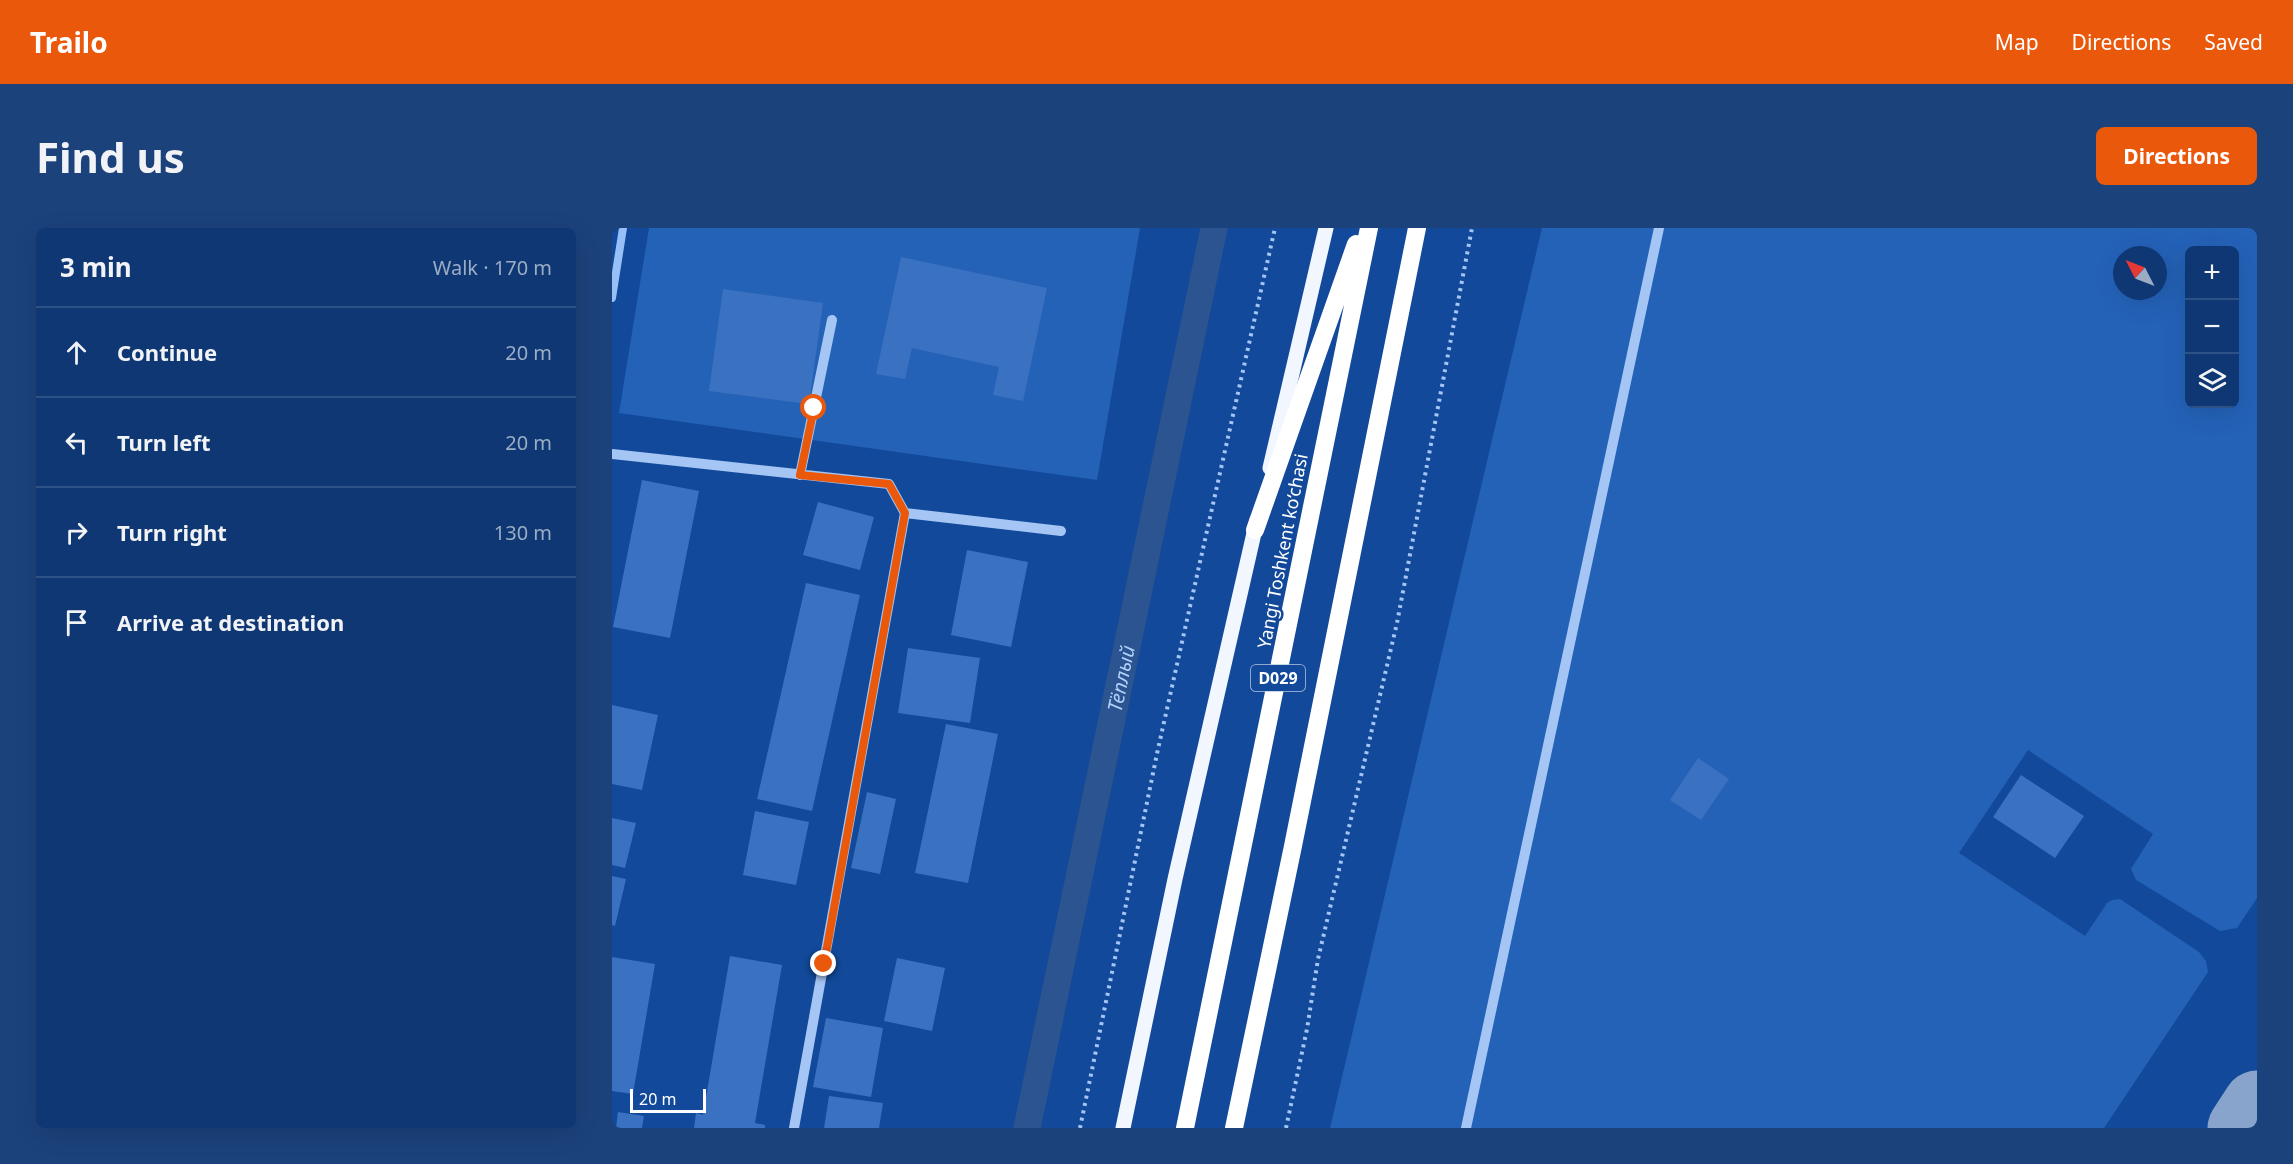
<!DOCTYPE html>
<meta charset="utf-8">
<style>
:root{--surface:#0e3774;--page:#1c427c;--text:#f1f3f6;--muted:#9bacc5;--line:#2e5186;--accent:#ea580c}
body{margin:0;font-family:"Noto Sans",sans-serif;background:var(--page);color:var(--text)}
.controls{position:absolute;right:18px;top:18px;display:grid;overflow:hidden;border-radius:9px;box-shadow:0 6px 24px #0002}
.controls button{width:54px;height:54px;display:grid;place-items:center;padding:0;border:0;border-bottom:2px solid var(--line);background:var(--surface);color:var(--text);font:30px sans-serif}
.compass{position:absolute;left:1501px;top:18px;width:54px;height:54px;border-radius:50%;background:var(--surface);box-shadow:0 6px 24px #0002;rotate:312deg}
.scale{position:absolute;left:18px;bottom:15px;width:76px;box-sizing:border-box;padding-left:6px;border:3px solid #fff;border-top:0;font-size:16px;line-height:21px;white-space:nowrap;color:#fff;-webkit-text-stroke:4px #12499a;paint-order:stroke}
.stop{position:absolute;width:18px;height:18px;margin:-14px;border:4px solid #ea580c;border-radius:50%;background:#fff}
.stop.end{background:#ea580c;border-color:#fff;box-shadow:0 2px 6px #0008}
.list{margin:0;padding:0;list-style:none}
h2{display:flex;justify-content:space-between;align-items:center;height:78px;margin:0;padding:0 24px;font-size:26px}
h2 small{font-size:20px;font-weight:400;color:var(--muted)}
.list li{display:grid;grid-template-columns:39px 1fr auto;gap:18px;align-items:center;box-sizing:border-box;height:90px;padding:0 24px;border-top:2px solid var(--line)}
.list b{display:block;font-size:22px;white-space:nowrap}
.list em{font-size:20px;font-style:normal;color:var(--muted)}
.icon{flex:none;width:33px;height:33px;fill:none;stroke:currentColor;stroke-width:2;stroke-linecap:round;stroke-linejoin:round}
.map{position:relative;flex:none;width:1645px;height:900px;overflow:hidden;border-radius:9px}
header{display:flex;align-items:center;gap:36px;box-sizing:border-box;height:84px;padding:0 30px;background:var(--accent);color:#fff}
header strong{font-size:28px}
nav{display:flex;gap:33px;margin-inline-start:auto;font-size:21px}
.intro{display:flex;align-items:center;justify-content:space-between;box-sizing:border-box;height:144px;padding:0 36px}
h1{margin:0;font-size:42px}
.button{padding:15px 27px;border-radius:9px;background:var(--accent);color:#fff;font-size:21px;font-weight:700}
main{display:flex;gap:36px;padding:0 36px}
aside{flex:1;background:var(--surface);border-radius:9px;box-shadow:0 6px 24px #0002}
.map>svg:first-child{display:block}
</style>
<header>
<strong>Trailo</strong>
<nav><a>Map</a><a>Directions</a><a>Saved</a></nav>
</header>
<div class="intro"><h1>Find us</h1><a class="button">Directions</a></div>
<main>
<aside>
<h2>3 min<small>Walk · 170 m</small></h2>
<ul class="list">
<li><svg class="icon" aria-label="ahead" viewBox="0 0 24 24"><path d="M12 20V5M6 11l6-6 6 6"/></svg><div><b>Continue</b></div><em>20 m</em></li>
<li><svg class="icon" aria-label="left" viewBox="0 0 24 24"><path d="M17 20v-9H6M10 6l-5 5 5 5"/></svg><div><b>Turn left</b></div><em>20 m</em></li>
<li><svg class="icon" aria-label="right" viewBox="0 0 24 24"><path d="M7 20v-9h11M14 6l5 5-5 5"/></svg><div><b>Turn right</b></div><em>130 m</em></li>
<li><svg class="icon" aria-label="arrive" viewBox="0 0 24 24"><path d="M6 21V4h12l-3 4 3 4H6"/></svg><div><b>Arrive at destination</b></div></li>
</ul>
</aside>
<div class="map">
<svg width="1645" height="900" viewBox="0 0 1645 900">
<rect width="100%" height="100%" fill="#12499a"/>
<!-- green -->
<path fill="#2462b8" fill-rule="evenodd" d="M37 0H528L485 252 7 185Z
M930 0H1645V670L1625 700 1608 703 1524 652 1519 641 1541 606 1416 522 1347 625 1473 708 1495 675 1500 672 1508 671 1587 724 1594 733 1596 744 1492 900H718ZM1578 22H1622V176H1578ZM1510 27H1546V63H1510Z"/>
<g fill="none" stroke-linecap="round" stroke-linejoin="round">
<!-- stream -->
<path stroke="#96c0f7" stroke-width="8" d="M0 70 11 0"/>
<!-- canal -->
<path stroke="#2c5490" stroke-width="27" id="s1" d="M415 900 602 0"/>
<!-- taxiway -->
<path stroke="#88a4cc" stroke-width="69" d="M1630 900 1645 877"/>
</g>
<!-- building -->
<path fill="#3a72c1" d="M289 29 435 60 411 173 381 167 387 139 300 120 293 151 264 146Z
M111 61 211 75 197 176 97 163Z
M30 252 87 263 58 410 1 399Z
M206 274 262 289 248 342 191 327Z
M355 322 416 334 399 419 339 407Z
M194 355 248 367 200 583 145 571Z
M296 420 368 430 358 495 286 485Z
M0 477 46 487 30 562 0 556Z
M334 496 386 506 356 655 303 645Z
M1086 530 1117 551 1089 592 1058 572Z
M1409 547 1472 588 1443 630 1381 589Z
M255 564 284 571 268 646 239 640Z
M143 583 197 594 184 657 131 647Z
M0 590 24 595 13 640 0 637Z
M0 648 14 651 3 698 0 697Z
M118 728 170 737 143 895 153 897V900H82L84 885 91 887Z
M0 729 43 736 21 866 0 863Z
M285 730 333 740 320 803 272 793Z
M214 790 271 800 259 869 201 859Z
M217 868 271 875 267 900H212Z
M6 884 32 888 30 900H4Z"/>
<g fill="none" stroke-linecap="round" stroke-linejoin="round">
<!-- path -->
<path stroke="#a5c6f4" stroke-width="4" stroke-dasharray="3 4.5" stroke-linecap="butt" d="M468 900 546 521 663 0
M674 900 695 801 706 731 785 395 860 0"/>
<!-- minor -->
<path stroke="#a5c6f4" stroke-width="10" d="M0 226 277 256 293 285 182 900
M188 247 220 92
M293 285 449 303
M854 900 1047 0"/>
<!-- major -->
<path stroke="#f1f6ff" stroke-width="15" d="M658 240 714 0
M511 900 563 651 645 292"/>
<!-- highway -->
<path stroke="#fff" stroke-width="18" d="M643 302 744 16
M573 900 757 0
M622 900 681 618 805 0"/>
</g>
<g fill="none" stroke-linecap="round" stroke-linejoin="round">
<!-- route -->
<path stroke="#ea580c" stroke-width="8" d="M202 180 188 247 277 256 293 285 212 736"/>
</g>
<g text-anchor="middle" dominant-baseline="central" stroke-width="5" stroke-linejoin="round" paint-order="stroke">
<!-- shield labels -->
<rect fill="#12499a" stroke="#b8c8e1" stroke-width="1.5" x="639" y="437" width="54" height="26" rx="4.5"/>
<g font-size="16" font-weight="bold" fill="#fff">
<text x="666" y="450">D029</text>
</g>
<!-- street labels -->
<g font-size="18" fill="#fff" stroke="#12499a">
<text transform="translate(670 323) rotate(-79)">Yangi Toshkent ko‘chasi</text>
</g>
<!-- water labels -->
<g font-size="20" font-style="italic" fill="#b1d0fa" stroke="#12499a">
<text stroke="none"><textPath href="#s1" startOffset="459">Тёплый</textPath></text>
</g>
</g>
</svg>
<div class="controls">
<button>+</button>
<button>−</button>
<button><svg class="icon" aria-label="layers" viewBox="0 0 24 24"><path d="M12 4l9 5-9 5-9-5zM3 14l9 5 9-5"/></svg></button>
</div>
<svg class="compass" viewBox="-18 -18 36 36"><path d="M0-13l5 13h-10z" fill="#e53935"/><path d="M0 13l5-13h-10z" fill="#9bacc5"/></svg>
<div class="scale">20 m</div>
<div class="stop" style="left:202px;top:180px"></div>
<div class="stop end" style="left:212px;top:736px"></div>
</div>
</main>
